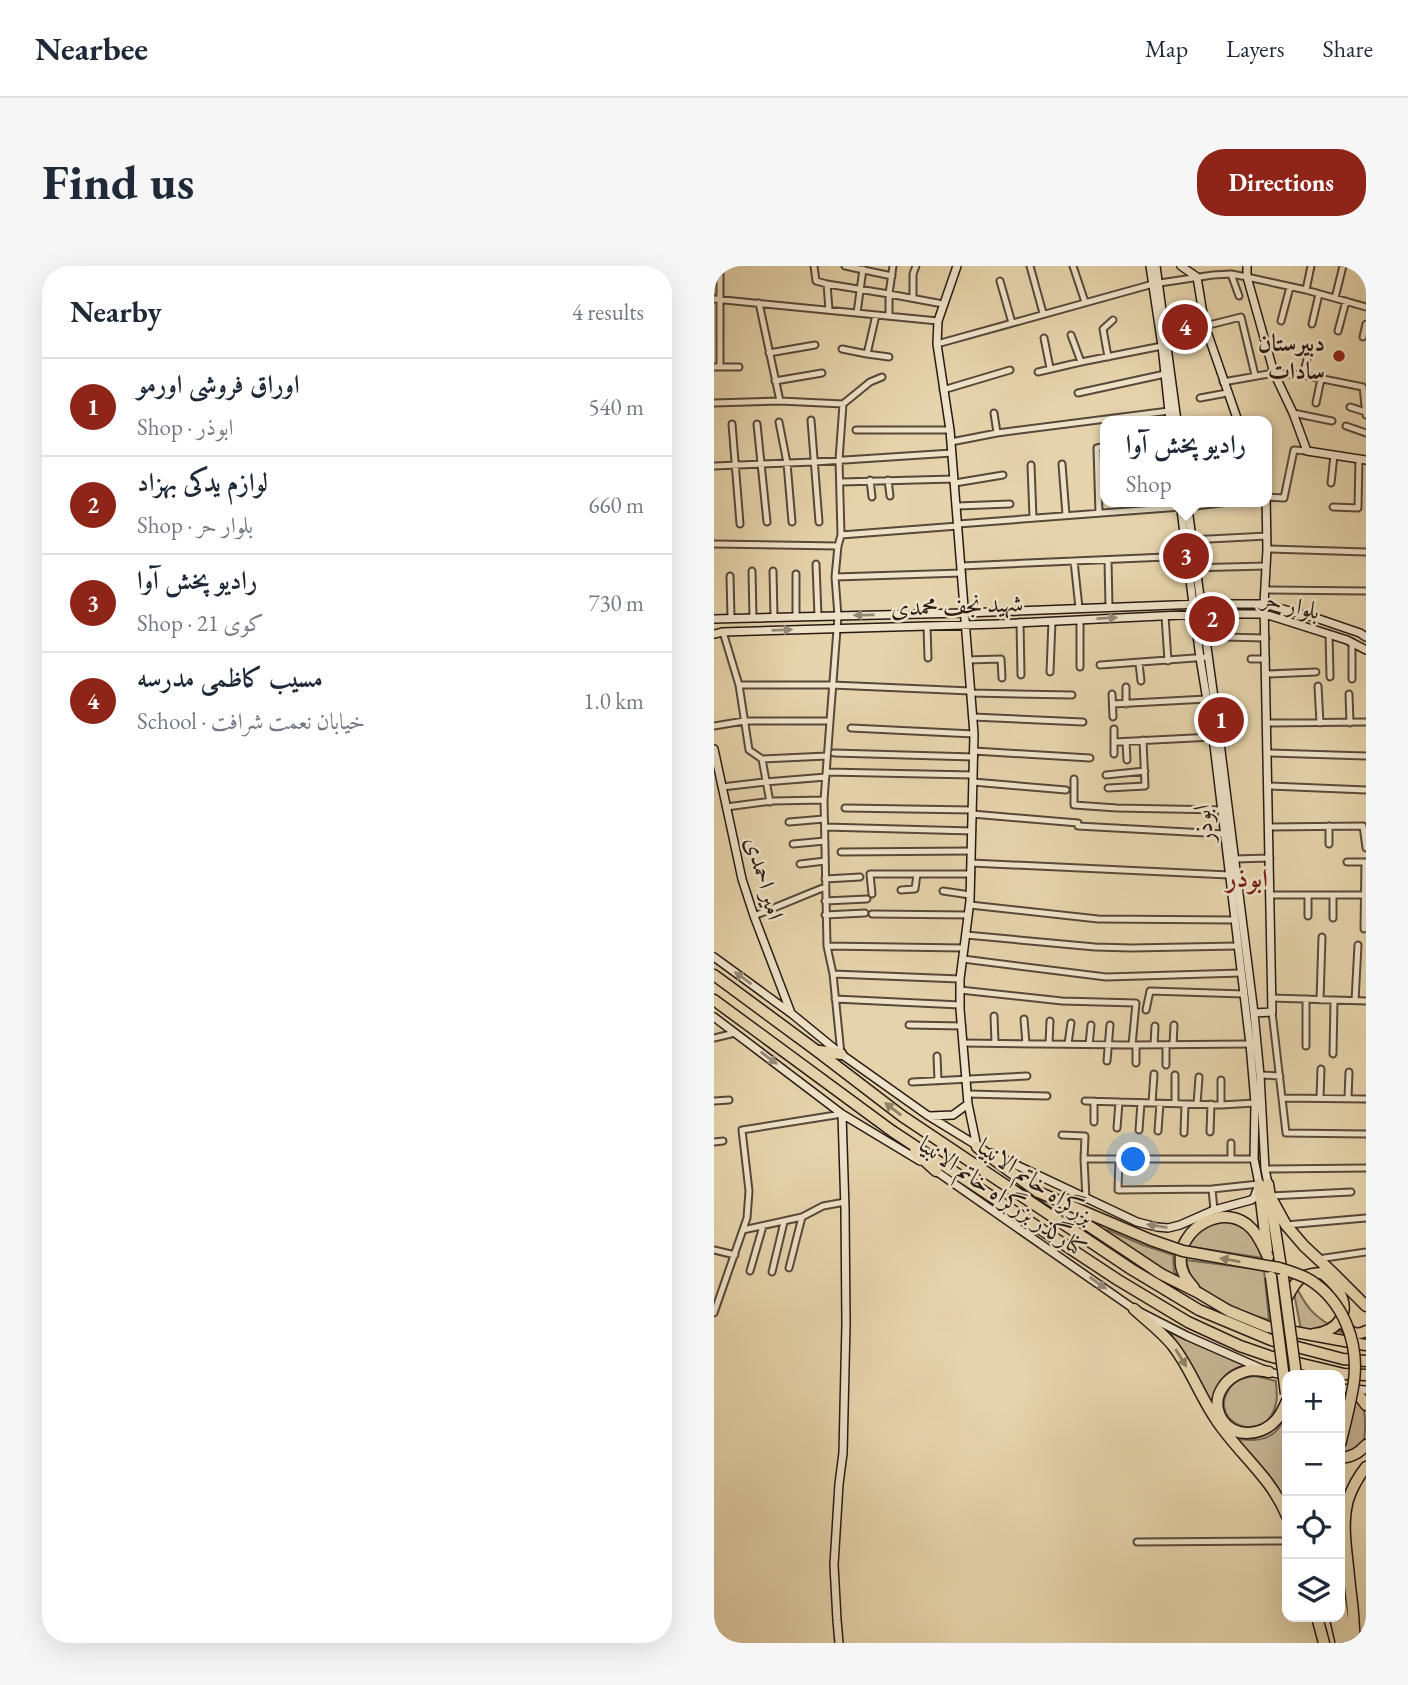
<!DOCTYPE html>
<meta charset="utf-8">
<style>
:root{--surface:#fff;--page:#f6f6f7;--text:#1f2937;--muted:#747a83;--line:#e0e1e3;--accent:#8f2418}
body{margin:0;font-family:"EB Garamond",Amiri,serif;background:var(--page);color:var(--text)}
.controls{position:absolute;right:21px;bottom:21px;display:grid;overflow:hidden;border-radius:14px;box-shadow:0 7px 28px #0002}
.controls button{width:63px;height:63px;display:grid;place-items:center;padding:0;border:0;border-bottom:2px solid var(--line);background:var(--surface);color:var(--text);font:35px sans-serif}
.you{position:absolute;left:420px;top:894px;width:24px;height:24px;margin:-18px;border:5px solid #fff;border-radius:50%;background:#1a73e8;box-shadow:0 0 0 10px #1a73e833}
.badge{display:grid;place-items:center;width:46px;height:46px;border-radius:50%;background:var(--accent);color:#fff;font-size:23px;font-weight:700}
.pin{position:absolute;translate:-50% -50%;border:4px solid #fff;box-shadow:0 2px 7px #0006}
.popup{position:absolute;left:386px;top:150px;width:172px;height:91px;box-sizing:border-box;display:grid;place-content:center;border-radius:14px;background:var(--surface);filter:drop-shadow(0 2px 5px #0005);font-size:23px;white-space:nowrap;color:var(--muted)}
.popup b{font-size:26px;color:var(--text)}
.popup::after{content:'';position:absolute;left:50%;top:100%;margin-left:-14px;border:14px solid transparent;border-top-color:var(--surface)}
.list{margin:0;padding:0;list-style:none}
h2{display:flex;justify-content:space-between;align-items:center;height:91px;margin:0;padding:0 28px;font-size:30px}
h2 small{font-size:23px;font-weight:400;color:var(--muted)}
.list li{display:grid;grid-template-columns:46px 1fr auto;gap:21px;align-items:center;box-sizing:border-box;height:98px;padding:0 28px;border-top:2px solid var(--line)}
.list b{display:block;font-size:26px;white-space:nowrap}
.list p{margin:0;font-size:23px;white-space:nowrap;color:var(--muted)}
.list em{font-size:23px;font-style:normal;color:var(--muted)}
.icon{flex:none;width:38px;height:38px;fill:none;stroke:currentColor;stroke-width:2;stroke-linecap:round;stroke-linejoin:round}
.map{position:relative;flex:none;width:652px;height:1377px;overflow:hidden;border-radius:28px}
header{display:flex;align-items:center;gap:42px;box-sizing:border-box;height:98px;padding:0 35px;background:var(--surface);border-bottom:2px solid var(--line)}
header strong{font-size:33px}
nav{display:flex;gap:38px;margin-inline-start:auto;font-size:24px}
.intro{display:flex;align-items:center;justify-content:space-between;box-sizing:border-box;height:168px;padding:0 42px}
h1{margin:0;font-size:49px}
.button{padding:18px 32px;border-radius:28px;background:var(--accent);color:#fff;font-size:24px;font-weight:700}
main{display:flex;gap:42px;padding:0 42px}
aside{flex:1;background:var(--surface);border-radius:28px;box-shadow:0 7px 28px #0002}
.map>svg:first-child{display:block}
</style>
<header>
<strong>Nearbee</strong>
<nav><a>Map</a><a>Layers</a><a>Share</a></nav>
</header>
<div class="intro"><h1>Find us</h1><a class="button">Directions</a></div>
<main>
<aside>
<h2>Nearby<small>4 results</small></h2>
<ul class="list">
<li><span class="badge">1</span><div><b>اوراق فروشی اورمو</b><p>Shop · ابوذر</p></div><em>540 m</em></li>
<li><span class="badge">2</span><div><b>لوازم یدکی بهزاد</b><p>Shop · بلوار حر</p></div><em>660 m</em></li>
<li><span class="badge">3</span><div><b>رادیو پخش آوا</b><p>Shop · کوی 21</p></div><em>730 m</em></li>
<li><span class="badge">4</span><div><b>مسیب کاظمی مدرسه</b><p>School · خیابان نعمت شرافت</p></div><em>1.0 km</em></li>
</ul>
</aside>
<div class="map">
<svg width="652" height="1377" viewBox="0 0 652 1377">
<rect width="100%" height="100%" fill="#e5d3ab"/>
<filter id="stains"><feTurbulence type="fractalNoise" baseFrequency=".00286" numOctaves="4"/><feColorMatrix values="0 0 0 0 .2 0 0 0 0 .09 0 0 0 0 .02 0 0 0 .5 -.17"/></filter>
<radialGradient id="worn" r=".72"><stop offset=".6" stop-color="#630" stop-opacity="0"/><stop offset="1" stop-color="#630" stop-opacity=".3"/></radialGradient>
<!-- green -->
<path fill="#c5b491" stroke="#776752" stroke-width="2" d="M508 955C530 958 544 970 548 992L472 980 482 964Z
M386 963 394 964 429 979 459 989 460 1005 466 1015Z
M472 994 550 1004 555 1054C534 1048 493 1032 480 1015 475 1009 474 1002 472 994Z
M577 1011C593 1044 599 1050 630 1068L631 1072 587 1064Z
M456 1066 534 1099C507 1103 499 1123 501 1147Z
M541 1110 562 1115C562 1122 564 1130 562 1137 554 1181 494 1158 514 1125 519 1115 531 1111 541 1110Z
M640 1130C644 1133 646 1134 648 1138 652 1147 652 1169 649 1177 644 1184 637 1186 629 1188Z
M572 1149 573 1163V1236L554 1208 522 1174C528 1173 534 1174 540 1174 557 1173 566 1164 572 1149Z"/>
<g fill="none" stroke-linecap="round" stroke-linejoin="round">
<!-- street casing -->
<g stroke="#58483a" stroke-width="9">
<path id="street" d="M6 0V101
M100 0 102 15 113 18 175 28 229 38
M131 0 178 10
M316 0 329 47
M359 0 371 36
M517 8 525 30
M286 15 298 57
M113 18 115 44
M592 24 597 0
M199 32V8L202 0
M621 32 629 0
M0 33 224 55
M45 37 66 135
M143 47 149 3
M175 50V28L179 0
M567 55 576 21
M598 58 605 28
M491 60 527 51 541 109
M624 65 632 35
M357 69 367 96
M649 71 652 58
M330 72 336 102
M223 78 439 18 499 9 517 8 533 11 592 24 652 41
M128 83 153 88 162 49
M55 87 101 79
M153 88 175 91
M394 91 389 63 399 54
M0 101H25
M324 106 367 96 448 80
M589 109 596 81
M61 115 108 107
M509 116 560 107 589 109 649 121 652 149
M229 124 296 104
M364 127 451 108
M486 132 513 127
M0 137 66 135 129 138 156 116 168 111
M602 137 607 113
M636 141 652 146
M280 147 283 167
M579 147 618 155
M97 154 105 256
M65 156 73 197 78 256
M18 158 26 258
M43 158 53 256
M632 160 652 167
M142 164H236
M237 176 283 167 455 145
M348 198 352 249
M317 199 319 252
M0 200 100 196 238 187
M156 214 158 231
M174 214 176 230
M127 216 240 213
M241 217 289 209
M617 217 620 189
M552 231 570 232 580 184 593 185
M243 240 296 238
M474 241 515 236
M619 241 644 242 645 193
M385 247 383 182 392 180
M244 258 467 241
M127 269 244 260
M476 274 553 270
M0 278 124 280
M553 283 652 286
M394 294 395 341
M360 295 365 342
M102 298 104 350
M247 300 475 290
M474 302 552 300
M38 305 39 352
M59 305 60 351
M82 308V351
M16 310 17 352
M121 311 248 307
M551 324 652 325
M451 350 454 395
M366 354V401
M306 356 307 409
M213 360 214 392
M9 366 25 419 35 484 48 493 56 536
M615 368 616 411
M509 371 552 372
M537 393H552
M254 394 287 393 288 412
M425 397 427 415
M386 399 494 391
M336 406 338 355
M553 408 602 406
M638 413V376
M25 419H118L257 425
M604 420 606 457
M412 421V438
M257 427 358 429
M398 428 399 451
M635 428 636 457
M399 438 493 433
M259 451 369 456
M553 457 652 456
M0 460 30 455H116
M137 462 260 468
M400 463V488
M400 476 499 471
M412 476 413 494
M260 485 376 492
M120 487 260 491
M554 487 652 490
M48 493 113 490
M112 506 259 509
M392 509 431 505
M360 513V539L403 542 507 544
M259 516 352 524
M555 520 652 524
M8 521 51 516 112 511
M394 522 431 520 429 474
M12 541 58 535 110 534
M131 542 258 544
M258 548 364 557V560L510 568
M75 556 110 553
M615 560V578
M111 561 258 565
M555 561 649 560 652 582
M79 578 111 575
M127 586 257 585
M520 593 556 592
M633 596H652
M257 597 515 609
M86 598 111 595
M111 613 146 611
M187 624 201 623 203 608
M229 625 256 629
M158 628 156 608H257
M556 629H652
M111 635 153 633
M256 639 384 653 520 654
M158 648 254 649
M111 649 151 647
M40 650 111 621
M594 650V629
M619 652V629
M650 663 651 596
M252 669 381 681 418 682 523 680
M113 680 250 682
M249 693 392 711 527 707
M119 708 246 713
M246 724 348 735 422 737 418 779
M558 732 652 735
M121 733 246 739
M592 733V780
M606 734 608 671
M641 735 644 679
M432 744 436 725 530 728
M558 746 572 867 652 868
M280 750 281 777
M310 753 312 778
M195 759 248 760
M0 772 21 767
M249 777 418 779 536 778
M335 778 336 755
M354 778 357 757
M375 779 377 759
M440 779 441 760
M459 779 460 759
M127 788 119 708 113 680 110 534 124 350 121 311 124 280 127 269 125 194 129 138
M619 788 620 734
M223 790 224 815
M393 795 396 759
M422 797V779
M452 799V779
M546 809 566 810
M507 814V839
M198 816 313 810
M254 828 333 830
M568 832 652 833
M606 832 607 803
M634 832 635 806
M0 835 15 834
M371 835 507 839 541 837
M438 837 440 808
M461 837V809
M483 838 485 811
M380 856V835
M403 862 405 836
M425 864 427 837
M444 865 446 837
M496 866 497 838
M470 867 471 838
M348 869 371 870 370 893
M0 876 9 875
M517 877V892
M405 894 404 924 498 923 545 918
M551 903 652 902
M498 923 500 944
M556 930 637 926
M372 933 370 893H540
M572 959 652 952
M29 964 88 951 109 940 131 936
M0 984 21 989
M604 993 652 986
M75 1002 88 951
M36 1005 49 960
M58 1006 70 956
M0 1047 33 952 35 925 28 864 128 848
M423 1276 573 1275"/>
</g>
<!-- secondary casing -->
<g stroke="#291a14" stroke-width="10">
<path id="secondary" d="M243 0 224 55 223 78 236 164 260 468 256 635 246 713V743L254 838 263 881
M436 0 448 80 456 155
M442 0 463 155
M467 0 483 11 491 60 524 155
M533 0V11L560 107 579 147 593 185 652 194
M473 236 504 461 540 747 546 809 551 903 554 918
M0 353 250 347 487 338H550L605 353 646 367 652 371
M0 368 9 366 284 358 488 348H551L633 374 652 384
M0 483 28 613 40 650 77 747
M0 691 78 748 127 788 213 849 267 882
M540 747 558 746 550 338 553 283 552 230
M0 751 128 848 206 895
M216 850 239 849 254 838
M277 887 423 956 443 961 454 962 466 959 500 944 537 934 540 932 545 918 540 893 541 837 536 778 499 471 486 392 466 236
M219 903 420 1043 473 1070 555 1106 572 1110
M626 1122 652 1124
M125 1377 123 1354 120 1299 125 1218 129 1187 132 1058 131 943 128 848"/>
</g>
<!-- highway casing -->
<g stroke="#291a14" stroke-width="13">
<path id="highway" d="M0 709 103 785 188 850 417 1003 485 1044 557 1074 629 1093 652 1095
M0 734 178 865 404 1014 474 1056 526 1080 555 1090 630 1108 652 1109
M106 785 127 788
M263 881 324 926 447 1008 483 1026 515 1045 554 1061 652 1079
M201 886 222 905
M545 918 553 984
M554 918 568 1008
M556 930 572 959 590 980 619 1007 652 1040
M480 1022C474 1015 468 1008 467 999 462 962 512 934 538 963 545 971 550 982 554 991
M572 1033C583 1014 585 1008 608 1007 614 1012 620 1017 624 1024 638 1047 624 1065 600 1068
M420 1043C433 1055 449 1067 459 1080 477 1103 486 1131 503 1155 526 1189 557 1211 573 1250
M631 1060C637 1067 643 1070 652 1065
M555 1106C550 1105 544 1104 539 1104 514 1106 493 1131 509 1155 522 1173 549 1169 562 1154 567 1149 570 1141 573 1135
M641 1124 652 1139
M626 1192C637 1191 644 1188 652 1179
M626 1332 629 1352 636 1377
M603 1351 610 1377
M621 1351 627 1377
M641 1377C640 1355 638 1333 635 1311 633 1286 627 1259 634 1234 638 1222 644 1211 652 1201"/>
</g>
<!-- street -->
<use href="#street" stroke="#eee2c8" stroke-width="5"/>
<!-- secondary -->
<use href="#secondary" stroke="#eee2c8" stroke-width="7"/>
<!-- highway -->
<use href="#highway" stroke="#e5d3ab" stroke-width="10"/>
<!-- highway-bridge casing -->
<g stroke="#291a14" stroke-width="13" stroke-linecap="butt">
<path id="highway-bridge" d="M324 926 437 974 469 985 565 1002C575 1005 586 1008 596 1014 629 1035 645 1076 640 1115 637 1136 631 1158 626 1179
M557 1011 572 1128
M569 1012 582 1109"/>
</g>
<!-- highway-bridge -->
<use href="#highway-bridge" stroke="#e5d3ab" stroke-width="10"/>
</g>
<!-- one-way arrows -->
<defs><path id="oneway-solid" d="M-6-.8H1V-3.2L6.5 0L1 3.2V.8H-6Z" transform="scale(1.75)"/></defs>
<g fill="#958877">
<use href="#oneway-solid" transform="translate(150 349) rotate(179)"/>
<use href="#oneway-solid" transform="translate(393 352) rotate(-3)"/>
<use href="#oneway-solid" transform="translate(68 364) rotate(-2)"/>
<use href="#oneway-solid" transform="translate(29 712) rotate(-144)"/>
<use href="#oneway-solid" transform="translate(55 792) rotate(37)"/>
<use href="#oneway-solid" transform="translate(443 960) rotate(-171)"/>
<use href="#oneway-solid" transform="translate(384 1017) rotate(35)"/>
</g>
<g fill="#908067">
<use href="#oneway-solid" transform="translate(179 843) rotate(-142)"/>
<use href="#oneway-solid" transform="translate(516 994) rotate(-170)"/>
<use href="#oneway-solid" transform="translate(467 1092) rotate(58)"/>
</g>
<!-- markers -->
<circle fill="#8f2418" stroke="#eee2c8" stroke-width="2.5" cx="625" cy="90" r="7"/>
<g text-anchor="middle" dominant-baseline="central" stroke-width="5" stroke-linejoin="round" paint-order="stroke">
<!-- poi labels -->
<g font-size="24" font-weight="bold" fill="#291a14" stroke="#eee2c8" text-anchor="end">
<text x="611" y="76">دبیرستان<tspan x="611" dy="28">سادات</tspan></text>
</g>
<!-- street labels -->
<g font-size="24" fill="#291a14" stroke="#eee2c8">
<text transform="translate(577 338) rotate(14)">بلوار حر</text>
<text transform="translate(243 339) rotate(-2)">شهید نجف محمدی</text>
<text transform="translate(489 558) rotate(-97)">ابوذر</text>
<text transform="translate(51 612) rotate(74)">امیر احمدی</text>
<text transform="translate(322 915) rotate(34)">بزرگراه خاتم الانبیا</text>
<text transform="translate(289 930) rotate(34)">کنارگذر بزرگراه خاتم الانبیا</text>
</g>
<!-- neighbourhood labels -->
<g font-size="26" font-weight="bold" fill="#7a1f14" stroke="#eee2c8">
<text x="533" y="612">ابوذر</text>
</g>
</g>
<rect width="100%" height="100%" filter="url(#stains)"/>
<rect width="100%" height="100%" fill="url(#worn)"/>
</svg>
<div class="controls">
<button>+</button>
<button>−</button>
<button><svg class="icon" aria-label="locate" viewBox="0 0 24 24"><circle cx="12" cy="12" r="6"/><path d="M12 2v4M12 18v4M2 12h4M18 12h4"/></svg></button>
<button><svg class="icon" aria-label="layers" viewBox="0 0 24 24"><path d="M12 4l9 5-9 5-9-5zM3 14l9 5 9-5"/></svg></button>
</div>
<div class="you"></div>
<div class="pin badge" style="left:507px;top:454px">1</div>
<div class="pin badge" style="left:498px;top:353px">2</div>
<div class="pin badge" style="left:472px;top:290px">3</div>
<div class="popup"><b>رادیو پخش آوا</b>Shop</div>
<div class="pin badge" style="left:471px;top:61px">4</div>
</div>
</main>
